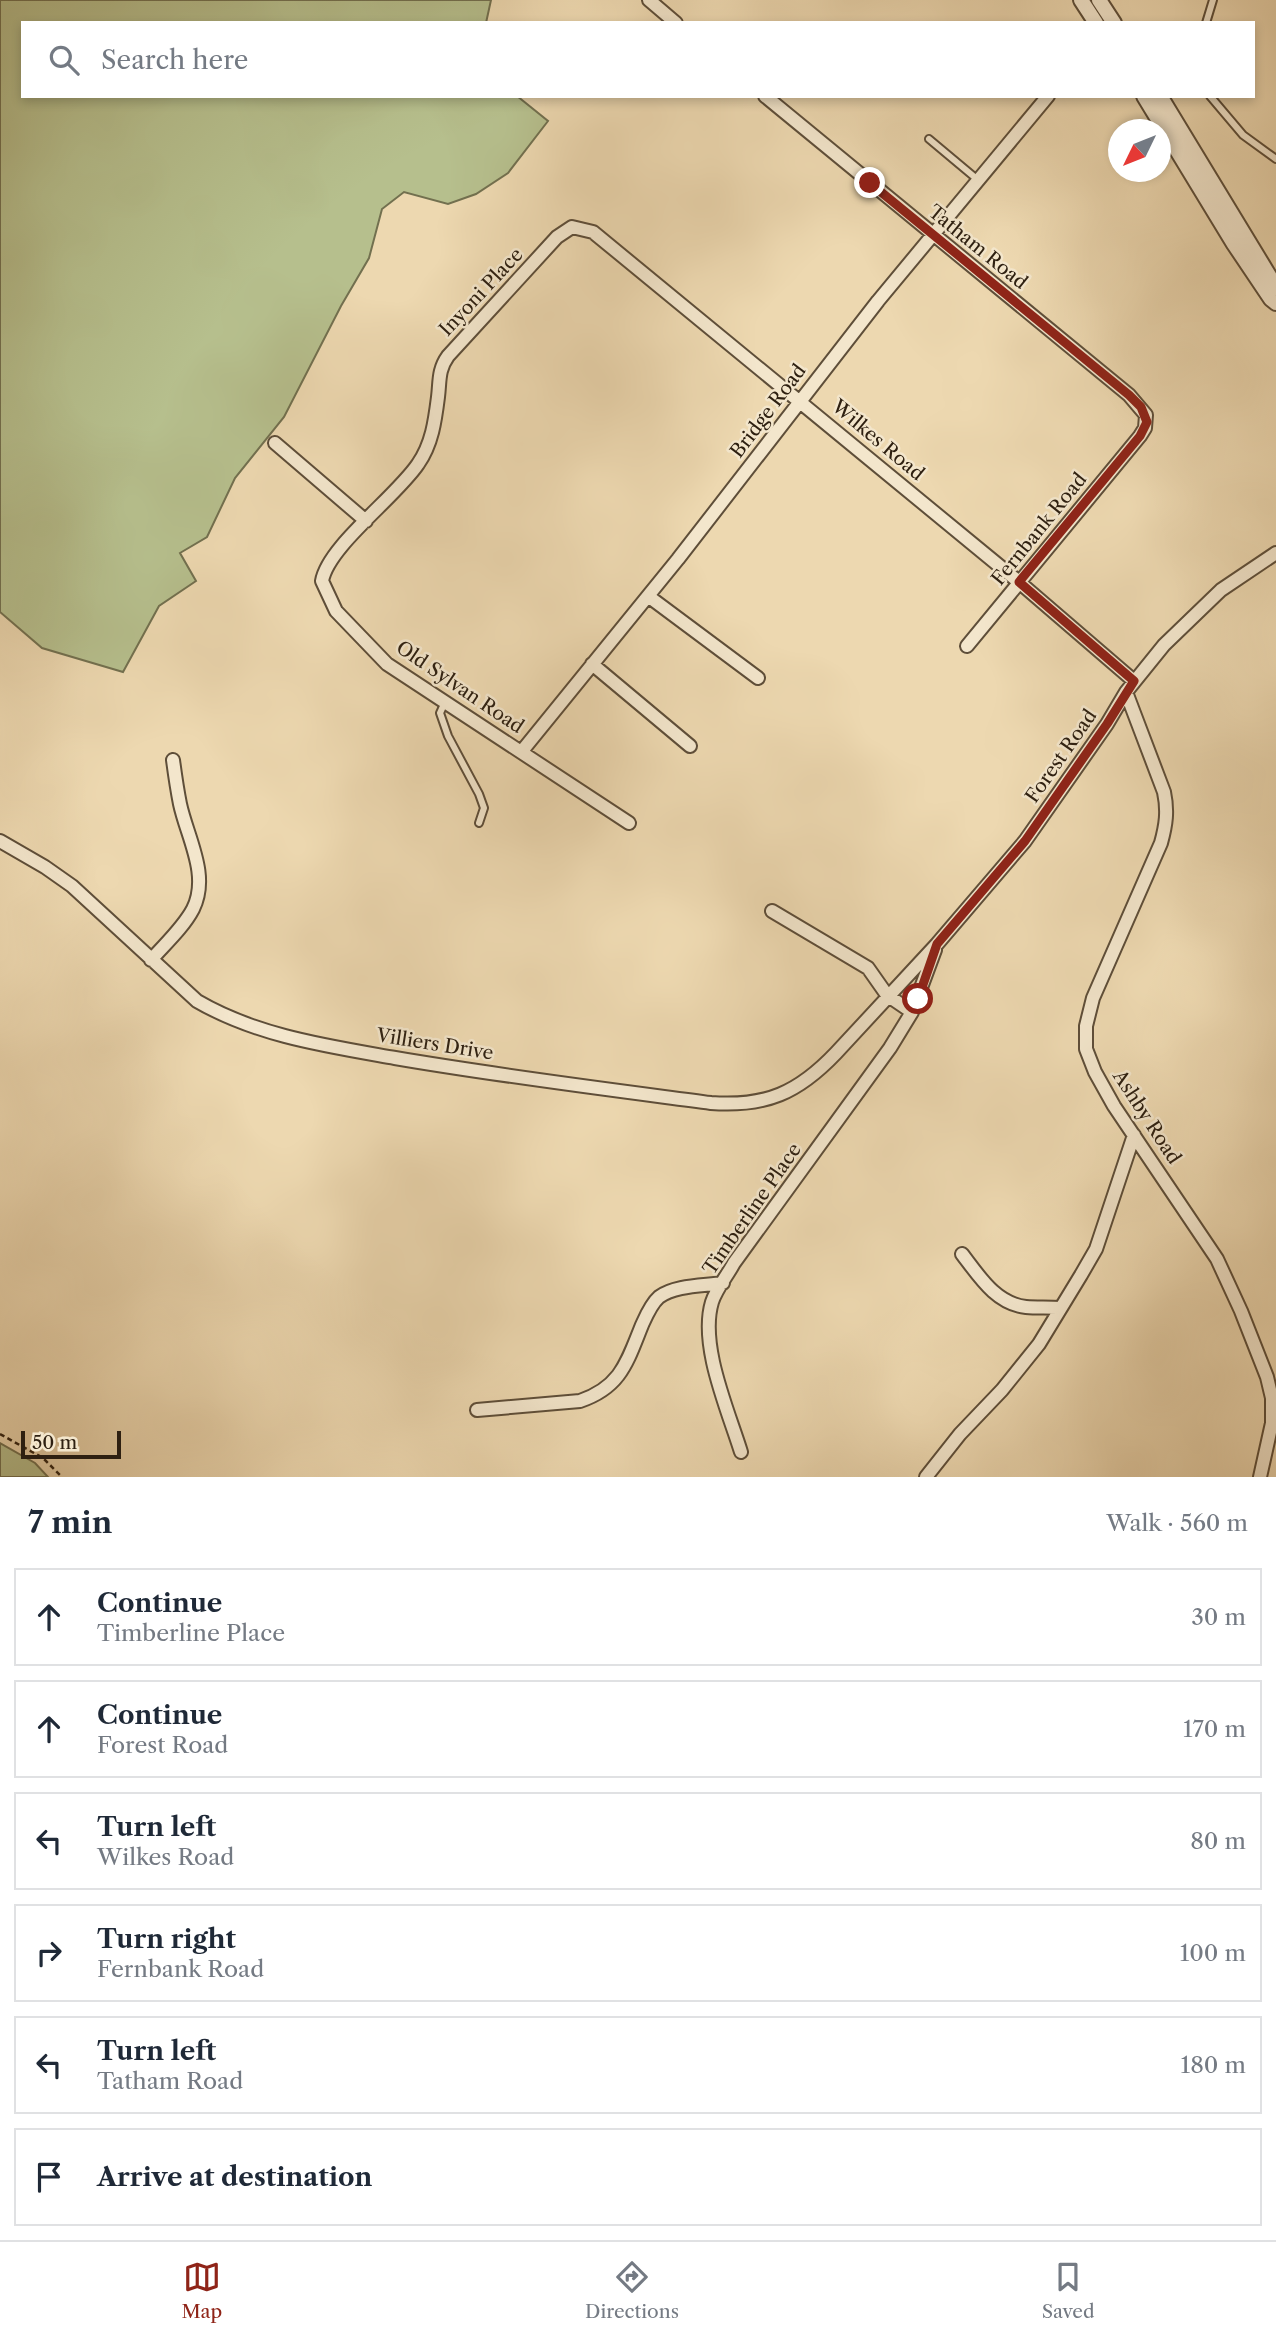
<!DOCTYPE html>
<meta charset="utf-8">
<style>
:root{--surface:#fff;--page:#f6f6f7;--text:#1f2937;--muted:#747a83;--line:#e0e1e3;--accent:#8f2418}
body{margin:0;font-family:"Libre Caslon Text",serif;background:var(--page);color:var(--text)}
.compass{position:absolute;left:1108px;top:119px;width:63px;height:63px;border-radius:50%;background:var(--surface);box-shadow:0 4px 10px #0003;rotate:227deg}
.scale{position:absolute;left:21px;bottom:18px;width:100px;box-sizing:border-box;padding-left:7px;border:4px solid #2e2011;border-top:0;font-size:19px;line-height:24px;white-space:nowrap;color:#2e2011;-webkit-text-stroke:5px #f3e6cc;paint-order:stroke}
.stop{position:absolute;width:21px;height:21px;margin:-16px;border:5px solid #8f2418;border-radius:50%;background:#fff}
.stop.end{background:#8f2418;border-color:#fff;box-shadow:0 2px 7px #0008}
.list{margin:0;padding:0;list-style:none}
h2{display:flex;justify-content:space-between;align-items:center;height:91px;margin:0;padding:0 28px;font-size:30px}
h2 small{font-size:23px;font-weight:400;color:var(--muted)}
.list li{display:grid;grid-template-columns:46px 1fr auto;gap:21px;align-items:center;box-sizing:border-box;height:98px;margin:0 14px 14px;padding:0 14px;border:2px solid var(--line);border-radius:0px}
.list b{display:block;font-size:26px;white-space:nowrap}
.list p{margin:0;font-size:23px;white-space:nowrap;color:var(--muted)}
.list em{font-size:23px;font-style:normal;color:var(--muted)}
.icon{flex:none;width:38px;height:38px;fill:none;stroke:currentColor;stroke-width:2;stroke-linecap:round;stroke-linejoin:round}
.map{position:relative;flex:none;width:1276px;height:1477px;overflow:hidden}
.search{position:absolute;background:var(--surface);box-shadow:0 4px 10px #0003;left:21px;right:21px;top:21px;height:77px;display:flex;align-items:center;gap:18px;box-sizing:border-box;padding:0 24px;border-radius:0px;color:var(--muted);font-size:26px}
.sheet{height:763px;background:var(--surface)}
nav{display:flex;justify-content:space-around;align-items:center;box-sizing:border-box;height:98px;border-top:2px solid var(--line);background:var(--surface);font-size:19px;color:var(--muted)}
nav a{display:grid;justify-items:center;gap:4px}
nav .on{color:var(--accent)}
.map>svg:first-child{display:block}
</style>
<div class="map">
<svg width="1276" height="1477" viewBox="0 0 1276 1477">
<rect width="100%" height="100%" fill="#edd8b0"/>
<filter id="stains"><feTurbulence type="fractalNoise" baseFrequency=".00286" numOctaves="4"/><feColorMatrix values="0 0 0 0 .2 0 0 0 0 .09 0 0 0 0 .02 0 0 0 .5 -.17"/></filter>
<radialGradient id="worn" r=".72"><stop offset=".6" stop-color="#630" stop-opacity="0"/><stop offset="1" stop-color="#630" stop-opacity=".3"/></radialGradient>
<!-- green -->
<path fill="#b6bf8d" stroke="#72704f" stroke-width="2" d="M0 0H491L486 23H23V96H517L548 121 508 173 476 194 448 204 404 192 382 209 369 258 341 306 284 417 235 478 207 537 180 553 196 581 159 606 123 672 42 648 0 612Z
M0 1443 35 1463 48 1477H0Z"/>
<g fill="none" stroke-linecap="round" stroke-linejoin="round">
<!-- service casing -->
<g stroke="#5e4e39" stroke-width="10">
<path id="service" d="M1206 23 1213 0
M1210 96 1243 135 1276 159
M929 139 978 180
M445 702 440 713 448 736 479 794 484 808 479 823"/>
</g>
<!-- minor casing -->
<g stroke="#5e4e39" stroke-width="16">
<path id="minor" d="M649 0 676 23
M765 96 1129 395 1146 415 1145 428 1140 436 967 646
M275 443 366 521
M648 596 758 678
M592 664 690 746
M1126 692 1164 792C1168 811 1166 825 1161 843L1093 998 1086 1026V1049L1095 1072 1114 1106 1217 1259 1241 1311 1267 1377 1272 1398V1423L1260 1477
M522 751 678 559 878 301 1048 96
M629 823 387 664 336 611 322 581C328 546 396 497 418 464 432 444 435 421 438 397 440 381 438 370 448 356L557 237 572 227 593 232 1019 582 1134 681
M0 841 45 867 72 886 197 1001C257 1036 327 1046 395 1058 500 1076 605 1089 711 1103 766 1107 798 1093 836 1053L937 944 1025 841 1107 724 1126 692 1164 645 1221 590 1276 553
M772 911 868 968 887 995 912 1012
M151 960C165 944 183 928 193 909 210 875 187 837 180 804 177 789 175 775 173 760
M962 1254C979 1276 996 1304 1026 1307 1037 1308 1049 1307 1060 1308
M477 1410 580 1401C621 1387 627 1362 642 1325 646 1316 651 1304 659 1297 675 1285 704 1286 723 1283
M741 1452C728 1410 699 1345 712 1302 716 1289 727 1276 734 1263L890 1048 912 1012 935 950
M926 1477 960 1434 1002 1390 1039 1344 1081 1275 1096 1249 1134 1135"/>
</g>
<!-- tertiary casing -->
<g stroke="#5e4e39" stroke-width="18">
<path id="tertiary" d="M1081 0 1096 23
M1099 0 1114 23
M1144 96 1234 244 1271 299 1276 303
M1160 96 1276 287"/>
</g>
<!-- path -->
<path stroke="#2e2011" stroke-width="2.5" stroke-dasharray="5 3.5" stroke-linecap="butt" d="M0 1434 43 1458 62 1477"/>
<!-- service -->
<use href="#service" stroke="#f3e6cc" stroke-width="6"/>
<!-- minor -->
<use href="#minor" stroke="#f3e6cc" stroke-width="12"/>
<!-- tertiary -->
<use href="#tertiary" stroke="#f3e6cc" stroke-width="14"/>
</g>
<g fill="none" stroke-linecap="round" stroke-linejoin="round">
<!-- route -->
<path stroke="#8f2418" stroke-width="9" d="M870 183 1129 395 1141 407 1147 422 1140 436 1019 582 1134 681 1107 724 1025 841 937 944 918 999"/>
</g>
<g text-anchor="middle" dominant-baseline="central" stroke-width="5" stroke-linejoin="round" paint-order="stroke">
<!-- street labels -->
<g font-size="19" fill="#2e2011" stroke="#f3e6cc">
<text transform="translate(978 247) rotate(39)">Tatham Road</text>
<text transform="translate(481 292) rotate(-47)">Inyoni Place</text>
<text transform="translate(768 411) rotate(-53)">Bridge Road</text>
<text transform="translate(878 440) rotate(40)">Wilkes Road</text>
<text transform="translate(1039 529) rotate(-51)">Fernbank Road</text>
<text transform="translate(460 687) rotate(34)">Old Sylvan Road</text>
<text transform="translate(1061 756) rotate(-55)">Forest Road</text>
<text transform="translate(435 1044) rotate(9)">Villiers Drive</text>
<text transform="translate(1147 1117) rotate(57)">Ashby Road</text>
<text transform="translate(752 1209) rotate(-55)">Timberline Place</text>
</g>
</g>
<rect width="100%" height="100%" filter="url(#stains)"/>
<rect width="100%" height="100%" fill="url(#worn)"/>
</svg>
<svg class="compass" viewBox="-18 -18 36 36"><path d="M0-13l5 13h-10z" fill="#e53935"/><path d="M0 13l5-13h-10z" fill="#747a83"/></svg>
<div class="scale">50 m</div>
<div class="stop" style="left:918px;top:999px"></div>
<div class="stop end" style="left:870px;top:183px"></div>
<div class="search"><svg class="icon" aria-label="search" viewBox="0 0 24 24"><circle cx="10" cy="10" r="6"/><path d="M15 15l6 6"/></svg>Search here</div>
</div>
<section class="sheet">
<h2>7 min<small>Walk · 560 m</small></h2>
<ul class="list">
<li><svg class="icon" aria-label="ahead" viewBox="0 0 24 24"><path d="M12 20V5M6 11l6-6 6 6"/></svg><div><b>Continue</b><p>Timberline Place</p></div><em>30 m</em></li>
<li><svg class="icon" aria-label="ahead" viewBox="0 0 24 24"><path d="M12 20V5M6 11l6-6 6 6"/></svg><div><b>Continue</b><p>Forest Road</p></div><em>170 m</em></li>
<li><svg class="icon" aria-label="left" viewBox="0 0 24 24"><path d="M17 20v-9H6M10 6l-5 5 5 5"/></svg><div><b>Turn left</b><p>Wilkes Road</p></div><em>80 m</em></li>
<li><svg class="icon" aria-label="right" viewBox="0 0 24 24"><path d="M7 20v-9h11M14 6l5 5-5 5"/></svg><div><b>Turn right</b><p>Fernbank Road</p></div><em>100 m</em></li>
<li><svg class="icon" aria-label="left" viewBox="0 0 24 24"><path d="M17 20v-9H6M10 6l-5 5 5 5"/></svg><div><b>Turn left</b><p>Tatham Road</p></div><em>180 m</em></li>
<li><svg class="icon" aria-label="arrive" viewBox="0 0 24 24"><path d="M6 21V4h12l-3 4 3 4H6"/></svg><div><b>Arrive at destination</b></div></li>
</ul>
</section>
<nav>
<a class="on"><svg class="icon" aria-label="map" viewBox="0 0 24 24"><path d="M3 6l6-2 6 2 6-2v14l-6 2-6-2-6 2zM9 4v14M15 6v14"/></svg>Map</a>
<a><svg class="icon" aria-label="directions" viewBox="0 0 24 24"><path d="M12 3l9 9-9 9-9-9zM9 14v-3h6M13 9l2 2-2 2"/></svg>Directions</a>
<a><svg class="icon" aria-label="saved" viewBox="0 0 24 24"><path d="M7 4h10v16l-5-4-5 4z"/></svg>Saved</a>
</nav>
